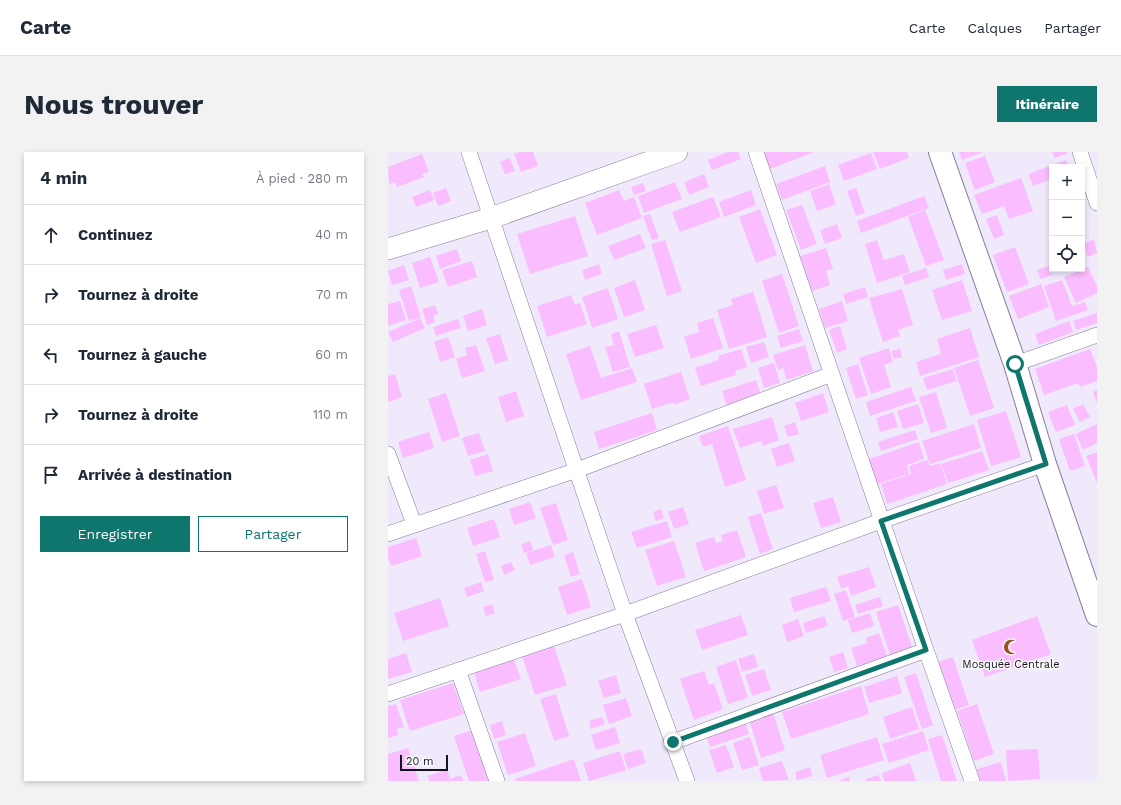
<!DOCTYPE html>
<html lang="fr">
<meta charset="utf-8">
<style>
:root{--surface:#fff;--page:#f2f2f3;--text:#1f2937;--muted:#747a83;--line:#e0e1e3;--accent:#0f766e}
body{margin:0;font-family:"Work Sans",sans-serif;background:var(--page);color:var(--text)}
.controls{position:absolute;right:12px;top:12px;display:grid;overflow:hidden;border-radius:0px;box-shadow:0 2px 6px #0003}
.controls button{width:36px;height:36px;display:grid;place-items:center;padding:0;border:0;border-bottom:1px solid var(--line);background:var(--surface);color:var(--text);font:20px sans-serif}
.scale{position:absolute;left:12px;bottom:10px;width:48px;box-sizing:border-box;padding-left:4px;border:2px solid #17131d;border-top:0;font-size:11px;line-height:14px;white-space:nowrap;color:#17131d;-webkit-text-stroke:3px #fafafa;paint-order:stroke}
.stop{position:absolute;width:12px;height:12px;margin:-9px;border:3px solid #0f766e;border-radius:50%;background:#fff}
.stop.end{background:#0f766e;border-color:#fff;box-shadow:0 1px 4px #0008}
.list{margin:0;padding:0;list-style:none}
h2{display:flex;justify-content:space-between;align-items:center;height:52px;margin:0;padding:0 16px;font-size:17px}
h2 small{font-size:13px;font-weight:400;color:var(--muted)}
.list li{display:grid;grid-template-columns:26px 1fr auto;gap:12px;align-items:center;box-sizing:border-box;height:60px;padding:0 16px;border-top:1px solid var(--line)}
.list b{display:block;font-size:15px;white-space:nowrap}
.list em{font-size:13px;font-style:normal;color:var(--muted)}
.actions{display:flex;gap:8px;padding:12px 16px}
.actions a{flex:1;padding:9px 0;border:1px solid var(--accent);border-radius:0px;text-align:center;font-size:14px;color:var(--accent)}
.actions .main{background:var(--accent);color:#fff}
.icon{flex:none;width:22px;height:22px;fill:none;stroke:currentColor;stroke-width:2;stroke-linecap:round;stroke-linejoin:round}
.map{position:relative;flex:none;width:709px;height:629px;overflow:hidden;border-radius:0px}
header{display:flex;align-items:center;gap:24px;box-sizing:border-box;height:56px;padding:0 20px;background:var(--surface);border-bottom:1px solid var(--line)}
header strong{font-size:19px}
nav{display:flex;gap:22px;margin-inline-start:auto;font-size:14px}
.intro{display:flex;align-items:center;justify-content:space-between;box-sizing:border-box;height:96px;padding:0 24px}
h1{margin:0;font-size:28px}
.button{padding:10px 18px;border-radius:0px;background:var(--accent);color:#fff;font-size:14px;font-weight:700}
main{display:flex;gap:24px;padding:0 24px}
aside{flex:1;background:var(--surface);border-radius:0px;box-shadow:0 2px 6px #0003}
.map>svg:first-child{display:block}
</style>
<header>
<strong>Carte</strong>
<nav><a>Carte</a><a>Calques</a><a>Partager</a></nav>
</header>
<div class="intro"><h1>Nous trouver</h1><a class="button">Itinéraire</a></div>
<main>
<aside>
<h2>4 min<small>À pied · 280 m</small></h2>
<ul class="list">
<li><svg class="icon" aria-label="ahead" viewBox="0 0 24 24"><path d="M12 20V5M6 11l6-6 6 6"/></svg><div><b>Continuez</b></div><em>40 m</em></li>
<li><svg class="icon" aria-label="right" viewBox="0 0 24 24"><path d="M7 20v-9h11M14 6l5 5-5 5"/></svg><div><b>Tournez à droite</b></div><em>70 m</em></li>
<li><svg class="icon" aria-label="left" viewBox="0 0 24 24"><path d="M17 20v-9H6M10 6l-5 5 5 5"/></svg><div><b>Tournez à gauche</b></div><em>60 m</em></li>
<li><svg class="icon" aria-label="right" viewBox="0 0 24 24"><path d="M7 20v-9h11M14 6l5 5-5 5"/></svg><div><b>Tournez à droite</b></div><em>110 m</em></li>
<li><svg class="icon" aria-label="arrive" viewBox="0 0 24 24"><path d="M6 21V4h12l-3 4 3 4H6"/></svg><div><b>Arrivée à destination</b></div></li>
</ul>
<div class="actions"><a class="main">Enregistrer</a><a>Partager</a></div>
</aside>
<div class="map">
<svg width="709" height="629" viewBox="0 0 709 629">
<rect width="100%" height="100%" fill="#f0e9fc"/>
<!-- building -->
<path fill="#fabdff" d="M132 0H145L150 14 133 20 126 2Z
M340 0H350L353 7 324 18 320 8Z
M375 0H426L382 17Z
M485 0H519L521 6 492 17Z
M571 0H595L574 8Z
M664 0H679L680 1 667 6Z
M483 1 489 17 456 29 450 13Z
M34 2 41 20 34 22 36 25 9 35 7 30 1 32 0 15Z
M597 4 607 30 587 38 577 11Z
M122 6 127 19 117 22 112 10Z
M678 8 681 15H664V35L661 28 645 34 640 22Z
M437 14 442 30 394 48 388 32Z
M316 22 321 35 301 43 296 30Z
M633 26 645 59 621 67 616 54 594 62 586 43Z
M287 30 294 47 256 61 250 44Z
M255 31 258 39 246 43 243 35Z
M441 32 448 52 429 59 422 39Z
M58 36 63 49 50 54 45 41Z
M468 36 477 61 468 64 459 39Z
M42 38 46 48 28 55 24 45Z
M231 38 236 49 246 45 254 66 209 83 197 51Z
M363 38 368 53 336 65 331 50Z
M536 44 541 56 473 81 469 69Z
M325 45 333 65 292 80 284 60Z
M414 53 429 92 413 98 398 58Z
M372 57 389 103 368 111 351 65Z
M537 58 556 108 538 114 520 65Z
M262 62 271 86 264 88 255 64Z
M609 63 616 83 606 87 598 67Z
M187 64 200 104 142 122 129 82Z
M449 72 454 86 437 92 432 78Z
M252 82 258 96 226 108 220 94Z
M706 87 709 101 700 105 695 92Z
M277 88 294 139 279 144 263 92Z
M489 88 496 108 516 102 522 120 489 131 477 92Z
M627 95 641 132 619 140 605 103Z
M438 96 445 117 438 119 442 133 424 139 412 104Z
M69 97 73 109 52 117 48 104Z
M42 105 51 130 32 136 24 111Z
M84 109 89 125 60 135 54 118Z
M211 112 214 122 197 128 194 118Z
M574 112 577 122 558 128 555 118Z
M16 113 21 128 4 133 0 119Z
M661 114 664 123 653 127 649 118Z
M700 115 709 134V141L688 151 676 125Z
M538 116 541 125 517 133 514 124Z
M394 122 411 174 391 181 374 129Z
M247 128 257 158 236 165 226 136Z
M574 128 584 159 554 168 544 138Z
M674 128 684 154 697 150 700 158 668 169 656 134Z
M653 132 661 155 630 167 621 144Z
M23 134 33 165 21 169 11 138Z
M477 135 480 145 458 152 455 142Z
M220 136 230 167 204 176 194 145Z
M514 137 525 173 510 178 512 184 495 190 481 146Z
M365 140 379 185 341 197 329 158 345 153 343 147Z
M183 143 187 153 192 151 199 172 159 185 149 154Z
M12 149 18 168 0 174V152Z
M454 149 460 169 437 176 431 157Z
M47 153 50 162 45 164 47 170 39 173 34 157Z
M94 157 99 173 80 179 75 164Z
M709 161V171L688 178 685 169Z
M32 166 37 176 5 190 0 180Z
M325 166 335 196 303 207 296 185 311 180 309 171Z
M70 167 73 176 48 184 45 175Z
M681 169 685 180 651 193 647 182Z
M268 173 276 196 247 205 239 182Z
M452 174 459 197 449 201 441 178Z
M582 176 591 205 532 224 528 210 553 202 549 187Z
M411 177 415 189 393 196 389 184Z
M231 179 242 215 225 220 217 195 226 193 223 182Z
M112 182 120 208 107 212 98 186Z
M60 185 67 205 52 210 46 190Z
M376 190 381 205 363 211 358 195Z
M88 193 97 219 74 226 68 207 79 203 77 196Z
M417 193 425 219 399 228 395 216 390 218 385 203Z
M202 194 213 226 244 216 249 230 193 248 178 202Z
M501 196 505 210 496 213 503 235 483 242 471 206Z
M353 197 359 215 347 219 348 223 313 234 307 216 331 208 330 204Z
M512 197 514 205 506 207 503 199Z
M702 197 709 215V229L692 235 690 231 656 243 647 217Z
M590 208 606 256 582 264 566 216Z
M386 211 392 231 376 236 370 216Z
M470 212 480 243 468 247 458 216Z
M565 217 569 229 539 238 535 226Z
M293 220 302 247 286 253 285 250 264 257 256 232Z
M7 222 14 245 0 250V224Z
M368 228 373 243 339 254 334 239Z
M523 235 528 249 482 264 478 250Z
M709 238V251L705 240Z
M128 239 136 264 118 270 110 245Z
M548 240 559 276 543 281 531 245Z
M58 241 72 284 54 290 40 247Z
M435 241 441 260 413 269 407 251Z
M530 252 536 271 515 277 509 259Z
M695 252 702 265 692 270 685 257Z
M679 253 687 273 668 280 660 260Z
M618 259 633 305 603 314 589 268Z
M505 260 510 275 492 280 488 266Z
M264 261 269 278 211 297 206 280Z
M384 265 391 288 375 294 373 289 352 296 345 277Z
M407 270 411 282 400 285 396 274Z
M586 272 593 296 542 312 534 289Z
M709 272V291L695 298 688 282Z
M340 274 358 328 337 335 324 292 315 295 311 284Z
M527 278 530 287 493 299 490 290Z
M41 280 46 296 15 306 10 290Z
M91 281 97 299 80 304 74 286Z
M686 282 697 314 682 319 671 287Z
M531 290 536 307 519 313 521 322 489 332 481 307Z
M401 291 407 309 389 315 383 297Z
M594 299 601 318 560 331 553 312Z
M709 300V331L698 304Z
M100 302 105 319 87 324 82 308Z
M539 308 542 314 552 311 559 332 499 352 493 332 523 322 521 314Z
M388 333 396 356 376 362 369 339Z
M445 345 453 370 433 376 425 351Z
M142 350 148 366 126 373 121 357Z
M168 351 180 388 165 393 152 356Z
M295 355 301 372 286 377 280 360Z
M273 357 276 366 268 369 265 360Z
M373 361 385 397 372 402 360 365Z
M106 367 112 385 85 394 79 376Z
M279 369 284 385 249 396 243 380Z
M349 378 358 405 316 419 307 391 326 385 328 391 335 389 333 383Z
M28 386 34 404 3 414 0 405V395Z
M142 389 145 398 136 401 133 392Z
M286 389 298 425 269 434 257 398Z
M163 393 167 405 142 413 138 401Z
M97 399 106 428 97 430 88 402Z
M185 400 192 422 183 425 176 403Z
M123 410 127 418 116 423 113 414Z
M481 415 488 435 463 444 460 434 453 437 449 425Z
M194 427 203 455 179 463 170 435Z
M93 430 96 439 79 445 76 436Z
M438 435 443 449 406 460 402 446Z
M458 438 467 465 455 469 446 442Z
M492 445 495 454 470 462 467 453Z
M52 446 61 474 15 489 6 461Z
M104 452 107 461 98 464 95 455Z
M510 453 524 495 502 503 488 460Z
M482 461 486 474 464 481 460 468Z
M353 463 360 483 314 498 307 478Z
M436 464 440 474 418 481 415 471Z
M649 464 663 502 597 525 584 488Z
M410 467 416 484 399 490 394 473Z
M491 481 499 504 469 514 463 496 479 491 478 486Z
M166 494 179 533 147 543 134 504Z
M455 500 460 516 446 520 441 505Z
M18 501 24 520 0 527V507Z
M366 502 370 515 354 520 350 507Z
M565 505 581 553 567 558 550 510Z
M126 507 133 527 92 540 86 520Z
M348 508 360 546 340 552 328 515Z
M376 517 383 538 364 544 357 523Z
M316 519 321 533 326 531 335 557 306 568 292 527Z
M528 521 545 573 534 577 516 525Z
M228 523 233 541 216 546 210 529Z
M509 524 514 541 481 551 476 535Z
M65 531 76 562 22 579 12 548Z
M473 534 481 562 403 587 394 560Z
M168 542 181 584 166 589 152 547Z
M238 546 244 564 221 572 215 553Z
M8 552 16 575 9 577 10 583 0 586V554Z
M589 552 606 602 586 609 569 559Z
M524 555 531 577 502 587 495 565Z
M385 561 397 598 373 606 361 568Z
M214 565 217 572 203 577 201 569Z
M114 569 118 583 106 587 102 573Z
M357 570 361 582 322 595 318 583Z
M227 575 232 591 208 598 203 583Z
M84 578 101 629H81L66 584Z
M535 579 541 598 501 611 494 592Z
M137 581 148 614 120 623 109 590Z
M554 583 569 629H553L540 587Z
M362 585 371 613 354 618 345 591Z
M489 585 496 608 439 626 432 603Z
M338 593 346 615 329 621 321 598Z
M20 596 31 629H0V602Z
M253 597 258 611 240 617 235 602Z
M650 597 652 627 620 629 618 598Z
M232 599 238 618 201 629 195 611Z
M186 607 193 629H128L127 627Z
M394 609 401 628 375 629 371 616Z
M613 610 618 629H592L589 617Z
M522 611 528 629H496L494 621Z
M422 615 424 624 409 628 407 620Z
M59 617 62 627 73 623 75 629H41L40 624Z
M491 623 493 629H478V627Z
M461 625 462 629H450Z"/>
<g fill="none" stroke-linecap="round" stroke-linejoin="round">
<!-- street casing -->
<g stroke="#877c98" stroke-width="16">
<path id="street" d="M81 0 237 462 299 629
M368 0 538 498 584 629
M692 0 709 51
M627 212 709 183
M0 302 26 372
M0 382 189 318 444 222
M70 518 109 629
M0 542 237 462 493 369 657 312
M285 590 538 498"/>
</g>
<!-- secondary casing -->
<g stroke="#877c98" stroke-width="22">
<path id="secondary" d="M0 97 103 66 289 0"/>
</g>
<!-- primary casing -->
<g stroke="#877c98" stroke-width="24">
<path id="primary" d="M552 0 627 212 657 312 709 463"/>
</g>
<!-- street -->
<use href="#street" stroke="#fff" stroke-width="15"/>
<!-- secondary -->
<use href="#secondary" stroke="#fff" stroke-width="21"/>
<!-- primary -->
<use href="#primary" stroke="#fff" stroke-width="22"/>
</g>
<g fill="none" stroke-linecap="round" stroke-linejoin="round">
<!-- route -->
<path stroke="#0f766e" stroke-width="5" d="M285 590 538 498 493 369 658 312 627 212"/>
</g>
<!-- icons -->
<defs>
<g id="mosque-bare" transform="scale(1.2)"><path d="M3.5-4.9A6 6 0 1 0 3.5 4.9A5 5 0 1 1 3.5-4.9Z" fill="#98512b" stroke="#fafafa" stroke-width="2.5" paint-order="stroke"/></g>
</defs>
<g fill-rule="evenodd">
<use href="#mosque-bare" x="623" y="495"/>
</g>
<g text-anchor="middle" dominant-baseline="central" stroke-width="3" stroke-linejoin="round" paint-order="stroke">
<!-- poi labels -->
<g font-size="11" fill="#17131d" stroke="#fafafa">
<text x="623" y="512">Mosquée Centrale</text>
</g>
</g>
</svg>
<div class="controls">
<button>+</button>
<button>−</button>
<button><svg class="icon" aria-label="locate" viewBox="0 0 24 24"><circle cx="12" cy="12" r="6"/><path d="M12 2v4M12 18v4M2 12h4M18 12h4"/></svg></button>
</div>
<div class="scale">20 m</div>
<div class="stop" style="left:627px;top:212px"></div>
<div class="stop end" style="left:285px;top:590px"></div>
</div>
</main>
